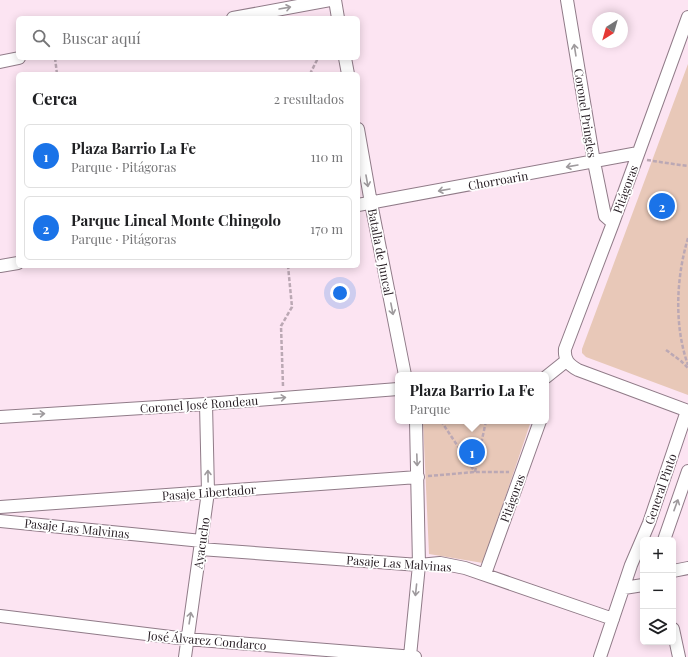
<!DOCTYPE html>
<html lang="es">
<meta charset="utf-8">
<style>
:root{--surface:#fff;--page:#f2f2f2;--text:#202124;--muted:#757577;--line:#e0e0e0;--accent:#1a73e8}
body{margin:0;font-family:"Playfair Display",serif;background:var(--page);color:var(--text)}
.controls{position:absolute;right:12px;bottom:12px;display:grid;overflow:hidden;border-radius:6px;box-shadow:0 2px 10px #0003}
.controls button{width:36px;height:36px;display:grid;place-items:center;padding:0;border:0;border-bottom:1px solid var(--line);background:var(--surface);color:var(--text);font:20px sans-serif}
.compass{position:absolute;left:592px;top:12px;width:36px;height:36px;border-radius:50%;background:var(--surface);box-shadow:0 2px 10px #0003;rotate:217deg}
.you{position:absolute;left:340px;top:293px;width:14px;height:14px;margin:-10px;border:3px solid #fff;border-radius:50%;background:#1a73e8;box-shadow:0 0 0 6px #1a73e833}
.badge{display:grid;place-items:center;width:26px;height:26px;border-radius:50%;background:var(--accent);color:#fff;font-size:13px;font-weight:700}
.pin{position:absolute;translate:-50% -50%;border:2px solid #fff;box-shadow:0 1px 4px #0006}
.popup{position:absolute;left:395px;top:372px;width:154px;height:52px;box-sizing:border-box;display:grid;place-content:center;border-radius:6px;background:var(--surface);filter:drop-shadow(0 1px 3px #0005);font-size:13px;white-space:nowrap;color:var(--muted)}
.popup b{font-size:15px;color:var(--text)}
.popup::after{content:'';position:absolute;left:50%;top:100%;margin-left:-8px;border:8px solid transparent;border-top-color:var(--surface)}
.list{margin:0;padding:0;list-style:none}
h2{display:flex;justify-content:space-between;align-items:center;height:52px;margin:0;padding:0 16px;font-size:17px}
h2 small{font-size:13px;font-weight:400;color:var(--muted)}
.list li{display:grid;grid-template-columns:26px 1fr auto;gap:12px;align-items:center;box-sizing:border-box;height:64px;margin:0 8px 8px;padding:0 8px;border:1px solid var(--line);border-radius:6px}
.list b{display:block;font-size:15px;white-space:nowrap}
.list p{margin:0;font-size:13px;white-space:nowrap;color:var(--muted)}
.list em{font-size:13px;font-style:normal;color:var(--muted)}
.icon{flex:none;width:22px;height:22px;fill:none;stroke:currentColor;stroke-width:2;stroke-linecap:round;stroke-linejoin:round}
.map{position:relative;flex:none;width:688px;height:657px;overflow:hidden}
.search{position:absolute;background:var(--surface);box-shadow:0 2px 10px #0003;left:16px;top:16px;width:344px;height:44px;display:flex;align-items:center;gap:10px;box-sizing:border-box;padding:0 14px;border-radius:6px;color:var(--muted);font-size:15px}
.panel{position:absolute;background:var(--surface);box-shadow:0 2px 10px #0003;left:16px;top:72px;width:344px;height:196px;border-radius:6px}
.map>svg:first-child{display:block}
</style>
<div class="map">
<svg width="688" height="657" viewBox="0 0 688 657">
<rect width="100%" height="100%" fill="#fce4f2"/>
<!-- green -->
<path fill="#e8c8b8" d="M688 64V395L586 357 582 353V349Z
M423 421H531L483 563 429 554Z"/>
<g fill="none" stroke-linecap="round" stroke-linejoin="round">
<!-- street casing -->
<g stroke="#907b88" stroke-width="14">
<path id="street" d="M335 0 338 18
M567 0 594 162 605 216 613 223
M688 17 613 223 565 349C564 360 569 365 578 370L688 411
M233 18 330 0
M345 58 348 74
M0 62 19 58
M358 129 371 203 405 375
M358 205 638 153
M0 266 18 263
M546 377 566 361
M0 417 206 404 398 389
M0 507 418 477
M0 521 202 541
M664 540 688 471
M200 549 419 565 440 563 465 568 613 619
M673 571 688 568
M485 574 540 421
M624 588 643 585
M0 616 187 639 415 657
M673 629 679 657
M410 656 419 565 416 421
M185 657 208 492 206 404
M600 657 631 565 649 523 687 411"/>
</g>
<!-- path -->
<path stroke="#bba8b4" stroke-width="2.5" stroke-dasharray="4 2" stroke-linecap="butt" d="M55 58 57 74
M310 74 318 58
M647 160 680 165 688 166
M688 238C676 278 674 326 688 365
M666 350 681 361 688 368
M283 386 281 326 292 307 288 266
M441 421 475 472
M475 472 486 421
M428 476 475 472H509"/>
<!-- street -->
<use href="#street" stroke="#fff" stroke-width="12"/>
</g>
<!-- one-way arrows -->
<defs><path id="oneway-shaft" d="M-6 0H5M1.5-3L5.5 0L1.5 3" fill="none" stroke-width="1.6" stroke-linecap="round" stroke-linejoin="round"/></defs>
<g stroke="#9e9a9d">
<use href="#oneway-shaft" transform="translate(285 8) rotate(-10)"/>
<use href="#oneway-shaft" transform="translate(575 50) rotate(-99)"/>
<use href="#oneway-shaft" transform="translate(572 166) rotate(170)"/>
<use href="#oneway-shaft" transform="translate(367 181) rotate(80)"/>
<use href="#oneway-shaft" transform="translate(444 190) rotate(170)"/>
<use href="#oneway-shaft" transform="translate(392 309) rotate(79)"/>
<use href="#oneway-shaft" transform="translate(280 398) rotate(-5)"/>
<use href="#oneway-shaft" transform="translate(39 414) rotate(-3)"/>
<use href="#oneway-shaft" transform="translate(417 460) rotate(88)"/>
<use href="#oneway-shaft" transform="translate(208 476) rotate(-91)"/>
<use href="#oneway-shaft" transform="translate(676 505) rotate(-70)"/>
<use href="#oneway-shaft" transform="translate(416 590) rotate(96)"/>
<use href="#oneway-shaft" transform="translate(190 618) rotate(-81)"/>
</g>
<g text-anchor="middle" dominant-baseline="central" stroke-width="3.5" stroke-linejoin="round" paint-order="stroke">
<!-- street labels -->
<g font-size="12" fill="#281f25" stroke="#fff">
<text transform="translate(586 113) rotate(81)">Coronel Pringles</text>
<text transform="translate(498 180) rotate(-10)">Chorroarin</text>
<text transform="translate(625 189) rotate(-70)">Pitágoras</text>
<text transform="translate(381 252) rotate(79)">Batalla de Juncal</text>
<text transform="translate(199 404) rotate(-4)">Coronel José Rondeau</text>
<text transform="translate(660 489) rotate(-71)">General Pinto</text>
<text transform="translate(209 492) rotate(-4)">Pasaje Libertador</text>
<text transform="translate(512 498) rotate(-70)">Pitágoras</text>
<text transform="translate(77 528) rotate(6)">Pasaje Las Malvinas</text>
<text transform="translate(201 543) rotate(-82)">Ayacucho</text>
<text transform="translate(399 563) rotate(4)">Pasaje Las Malvinas</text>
<text transform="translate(207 640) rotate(5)">José Álvarez Condarco</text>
</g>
</g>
</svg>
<div class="controls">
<button>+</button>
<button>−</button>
<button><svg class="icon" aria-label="layers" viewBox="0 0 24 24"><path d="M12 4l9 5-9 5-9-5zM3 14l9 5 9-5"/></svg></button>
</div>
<svg class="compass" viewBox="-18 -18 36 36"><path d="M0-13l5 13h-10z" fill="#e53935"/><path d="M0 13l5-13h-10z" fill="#757577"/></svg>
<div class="you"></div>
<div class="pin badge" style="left:472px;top:452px">1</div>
<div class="popup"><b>Plaza Barrio La Fe</b>Parque</div>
<div class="pin badge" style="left:662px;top:206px">2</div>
<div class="search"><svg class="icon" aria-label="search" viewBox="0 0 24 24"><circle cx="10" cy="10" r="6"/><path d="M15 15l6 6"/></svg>Buscar aquí</div>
<section class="panel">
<h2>Cerca<small>2 resultados</small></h2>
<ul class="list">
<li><span class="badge">1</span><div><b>Plaza Barrio La Fe</b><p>Parque · Pitágoras</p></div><em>110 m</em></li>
<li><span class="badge">2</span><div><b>Parque Lineal Monte Chingolo</b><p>Parque · Pitágoras</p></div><em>170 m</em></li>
</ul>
</section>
</div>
